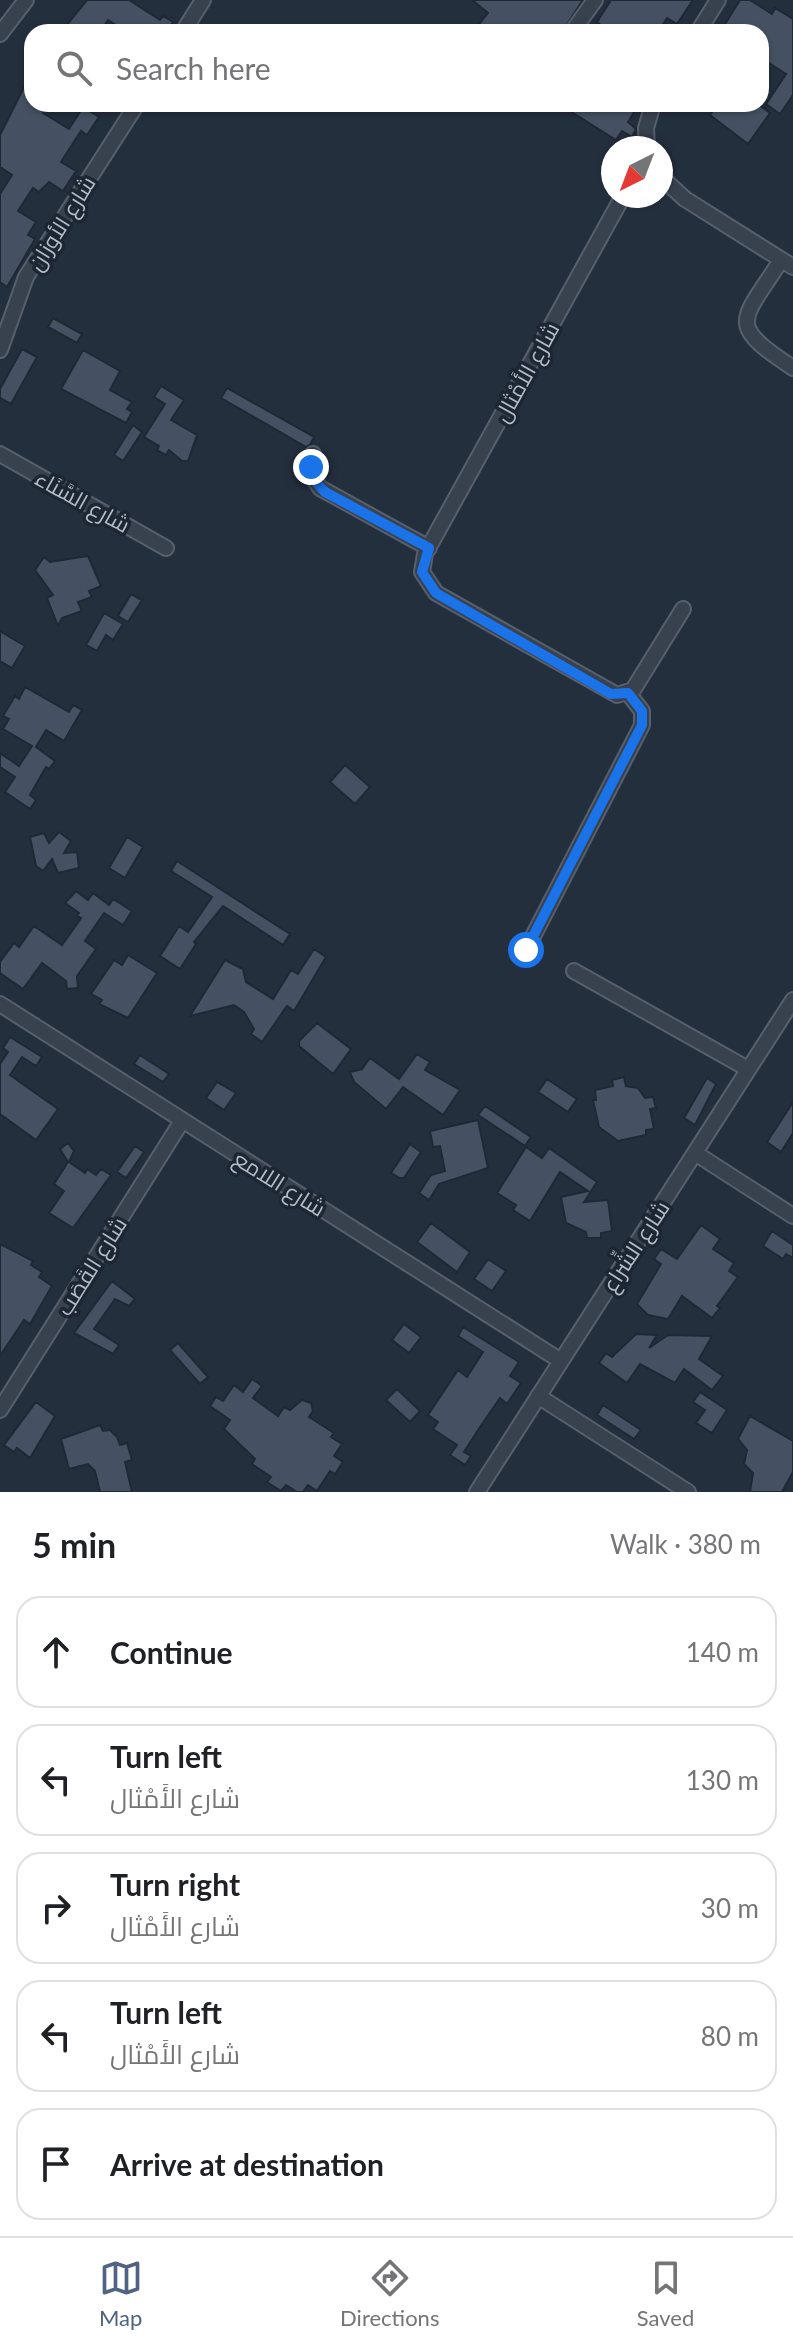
<!DOCTYPE html>
<meta charset="utf-8">
<style>
:root{--surface:#fff;--page:#f2f2f2;--text:#202124;--muted:#757577;--line:#e0e0e0;--accent:#506383}
body{margin:0;font-family:Lato,Cairo,sans-serif;background:var(--page);color:var(--text)}
.compass{position:absolute;left:601px;top:136px;width:72px;height:72px;border-radius:50%;background:var(--surface);box-shadow:0 2px 6px #0004;rotate:222deg}
.stop{position:absolute;width:24px;height:24px;margin:-18px;border:6px solid #1a73e8;border-radius:50%;background:#fff}
.stop.end{background:#1a73e8;border-color:#fff;box-shadow:0 2px 8px #0008}
.list{margin:0;padding:0;list-style:none}
h2{display:flex;justify-content:space-between;align-items:center;height:104px;margin:0;padding:0 32px;font-size:34px}
h2 small{font-size:26px;font-weight:400;color:var(--muted)}
.list li{display:grid;grid-template-columns:52px 1fr auto;gap:24px;align-items:center;box-sizing:border-box;height:112px;margin:0 16px 16px;padding:0 16px;border:2px solid var(--line);border-radius:24px}
.list b{display:block;font-size:30px;white-space:nowrap}
.list p{margin:0;font-size:26px;white-space:nowrap;color:var(--muted)}
.list em{font-size:26px;font-style:normal;color:var(--muted)}
.icon{flex:none;width:44px;height:44px;fill:none;stroke:currentColor;stroke-width:2;stroke-linecap:round;stroke-linejoin:round}
.map{position:relative;flex:none;width:793px;height:1492px;overflow:hidden}
.search{position:absolute;background:var(--surface);box-shadow:0 2px 6px #0004;left:24px;right:24px;top:24px;height:88px;display:flex;align-items:center;gap:20px;box-sizing:border-box;padding:0 28px;border-radius:24px;color:var(--muted);font-size:30px}
.sheet{height:744px;background:var(--surface)}
nav{display:flex;justify-content:space-around;align-items:center;box-sizing:border-box;height:112px;border-top:2px solid var(--line);background:var(--surface);font-size:22px;color:var(--muted)}
nav a{display:grid;justify-items:center;gap:4px}
nav .on{color:var(--accent)}
.map>svg:first-child{display:block}
</style>
<div class="map">
<svg width="793" height="1492" viewBox="0 0 793 1492">
<rect width="100%" height="100%" fill="#242f3e"/>
<!-- building -->
<path fill="#455162" stroke="#1f2835" stroke-width="2" d="M87 0H129L160 20 163 16 173 22 166 32H127L108 20 100 32H61Z
M472 0H583L562 32H473L488 13Z
M611 0H693L677 24 667 18 658 32H603L605 28 597 22Z
M740 0H750L772 14 775 8 793 19V95L780 114 766 104 786 74 761 58V32H720Z
M32 71V104H49L43 113 69 129 83 107 99 117 87 135 81 131 61 162 76 171 63 191 49 182 39 192 33 188 18 211 36 222 28 235 35 239 7 287 0 282V194L12 175 0 167V135Z
M559 104H639L628 122 636 129 632 137 622 131 616 140Z
M718 104H758L770 113 748 144 710 115Z
M53 318 82 334 77 343 48 327Z
M22 349 37 357 11 404 0 398V389Z
M83 350 120 371 110 390 132 402 127 409 132 412 126 423 61 389Z
M161 386 184 400 171 420 197 435 188 461H182L169 450 166 455 157 450 159 446 144 437 165 404 154 397Z
M227 388 314 437 310 445 306 447 221 398Z
M133 425 142 432 123 461 114 455Z
M88 556 101 586 89 591 92 597 78 602 82 611 62 618 58 626 47 598 53 595 35 570 44 557 50 562Z
M131 594 142 600 128 622 118 616Z
M104 613 123 624 113 640 106 635 97 651 86 645Z
M0 631 25 646 12 668 0 661Z
M25 687 69 712 73 705 82 710 64 741 46 730 36 747 55 761 49 769 46 767 30 795 36 800 30 809 5 792 15 777 0 767V753L19 766 32 746 3 729 9 719 3 716 15 696 19 699Z
M345 765 370 787 355 804 330 782Z
M59 832 71 841 64 853 77 852 79 868 58 873 52 859 43 871 36 866 30 837 44 833 49 843Z
M127 837 143 847 125 878 109 868Z
M177 861 290 934 283 945 223 906 194 942 196 944 180 969 160 956 179 926 188 932 212 897 171 871Z
M76 891 88 900 93 893 109 905 113 899 132 911 123 925 104 913 85 941 96 949 77 976 78 988 67 989 66 981 42 963 23 989 0 973V962L14 943 19 947 34 926 62 945 81 918 77 916 79 913 65 903Z
M314 949 326 957 294 1011 287 1006 262 1042 251 1034 254 1029 244 1012 234 1005 190 1016 225 960 243 969 246 982 273 999 291 970 298 974Z
M128 955 157 973 128 1018 99 1004 102 1000 91 994 114 960 122 965Z
M317 1023 351 1049 333 1074 299 1046V1041Z
M10 1037 42 1057 36 1066 22 1057 10 1075 58 1109 36 1140 0 1114V1064L8 1052 3 1048Z
M417 1054 430 1062 425 1070 460 1090 443 1115 403 1087 386 1109 354 1082 350 1072 362 1069 370 1058 399 1079Z
M140 1055 169 1074 163 1082 134 1064Z
M624 1077 626 1086 638 1088 645 1098 653 1097 656 1108 650 1109 654 1129 646 1130V1135L618 1141 599 1127 593 1100H596L595 1090 613 1086 612 1080Z
M707 1078 716 1084 695 1125 684 1118Z
M547 1079 577 1099 568 1112 538 1092Z
M217 1082 236 1093 224 1110 206 1098Z
M793 1102V1133L781 1152 767 1142Z
M485 1106 531 1137 525 1146 478 1115Z
M478 1120 488 1168 439 1184 429 1200 419 1193 431 1175 445 1171 440 1146 433 1147 430 1131Z
M68 1143 74 1151 69 1162 85 1173 87 1169 96 1175 101 1169 111 1175 73 1228 49 1213 64 1191 54 1184 68 1162 60 1149Z
M410 1144 421 1152 404 1178H400L391 1173Z
M135 1146 144 1152 126 1178 117 1172Z
M526 1147 542 1158 549 1148 597 1182 584 1202 608 1200 612 1231 601 1233V1238H587L586 1232 566 1223 561 1197 588 1191 560 1172 530 1221 513 1210 516 1205 497 1193Z
M431 1223 470 1252 457 1272 417 1242Z
M701 1225 720 1239 713 1249 734 1263 729 1271 738 1277 717 1306 720 1308 712 1318 682 1296 668 1319 648 1315 637 1304 661 1264 654 1259 661 1249 677 1259Z
M772 1231 793 1245V1258L786 1254 783 1259 763 1246Z
M0 1244 33 1261 31 1265 42 1272 39 1277 52 1286 30 1324 24 1320 0 1356Z
M488 1259 506 1271 492 1291 474 1279Z
M112 1281 135 1299 129 1306 115 1299 94 1329 119 1345 113 1354 74 1333Z
M404 1324 421 1337 409 1353 392 1340Z
M463 1327 519 1362 510 1376 521 1383 507 1404 500 1398 480 1427 464 1452 471 1456 465 1465 450 1455 457 1445 433 1429 438 1422 428 1415 458 1370 467 1377 483 1352 458 1336Z
M636 1334 657 1335 649 1348 668 1335 712 1336 699 1359 723 1376 712 1390 684 1369 675 1383 640 1364 627 1383 599 1363 606 1353 612 1357Z
M178 1343 208 1377 200 1384 170 1350Z
M252 1379 262 1386 253 1398 278 1416 284 1407 290 1410 302 1400 311 1403 313 1411 309 1417 334 1433 331 1437 342 1444 334 1456 343 1462 335 1474 330 1471 317 1491 308 1485 303 1492H297L286 1485 281 1491 267 1482 271 1477 252 1464 255 1459 224 1429 230 1420 210 1406 216 1397 223 1401 234 1385 243 1392Z
M397 1389 420 1411 410 1422 386 1400Z
M700 1392 727 1410 712 1433 696 1423 705 1410 693 1402Z
M36 1402 55 1416 30 1458 17 1448 14 1452 4 1445Z
M603 1405 641 1430 634 1439 597 1415Z
M750 1416 793 1441V1472L782 1492H750L753 1473 744 1464 747 1450 738 1439Z
M100 1425 103 1431 110 1430 117 1437 120 1445 127 1443 132 1460 125 1462 132 1492H100L95 1471 88 1464 69 1469 61 1439Z"/>
<g fill="none" stroke-linecap="round" stroke-linejoin="round">
<!-- minor casing -->
<g stroke="#565f6c" stroke-width="18">
<path id="minor" d="M183 32 203 0
M572 32 595 0
M698 32 718 0
M0 34 26 0
M647 148 646 128 653 104
M661 177 685 199 793 267
M623 196 425 554 422 572 436 593 617 695 633 690 683 609
M781 260C742 322 725 323 793 368
M0 350 26 277 137 104
M0 454 166 548
M313 454 311 474 320 488 429 548
M526 950 642 725V711L628 693
M574 971 748 1069
M0 1004 561 1361
M695 1153 793 1216
M538 1396 688 1492
M0 1410 182 1121
M477 1492 793 1000"/>
</g>
<!-- minor -->
<use href="#minor" stroke="#38414e" stroke-width="14"/>
</g>
<g fill="none" stroke-linecap="round" stroke-linejoin="round">
<!-- route -->
<path stroke="#1a73e8" stroke-width="10" d="M311 467 313 479 325 492 429 548 422 572 436 593 611 694 628 693 642 711V725L526 950"/>
</g>
<g text-anchor="middle" dominant-baseline="central" stroke-width="7" stroke-linejoin="round" paint-order="stroke">
<!-- street labels -->
<g font-size="22" fill="#b4bcc9" stroke="#1d2633">
<text transform="translate(61 223) rotate(-58)">شارع الأوزان</text>
<text transform="translate(526 372) rotate(-61)">شارع الأَمْثال</text>
<text transform="translate(83 501) rotate(29)">شارع السَّنَاء</text>
<text transform="translate(280 1183) rotate(32)">شارع اللامع</text>
<text transform="translate(635 1246) rotate(-57)">شارع الشِّراع</text>
<text transform="translate(91 1266) rotate(-58)">شارع القَصَب</text>
</g>
</g>
</svg>
<svg class="compass" viewBox="-18 -18 36 36"><path d="M0-13l5 13h-10z" fill="#e53935"/><path d="M0 13l5-13h-10z" fill="#757577"/></svg>
<div class="stop" style="left:526px;top:950px"></div>
<div class="stop end" style="left:311px;top:467px"></div>
<div class="search"><svg class="icon" aria-label="search" viewBox="0 0 24 24"><circle cx="10" cy="10" r="6"/><path d="M15 15l6 6"/></svg>Search here</div>
</div>
<section class="sheet">
<h2>5 min<small>Walk · 380 m</small></h2>
<ul class="list">
<li><svg class="icon" aria-label="ahead" viewBox="0 0 24 24"><path d="M12 20V5M6 11l6-6 6 6"/></svg><div><b>Continue</b></div><em>140 m</em></li>
<li><svg class="icon" aria-label="left" viewBox="0 0 24 24"><path d="M17 20v-9H6M10 6l-5 5 5 5"/></svg><div><b>Turn left</b><p>شارع الأَمْثال</p></div><em>130 m</em></li>
<li><svg class="icon" aria-label="right" viewBox="0 0 24 24"><path d="M7 20v-9h11M14 6l5 5-5 5"/></svg><div><b>Turn right</b><p>شارع الأَمْثال</p></div><em>30 m</em></li>
<li><svg class="icon" aria-label="left" viewBox="0 0 24 24"><path d="M17 20v-9H6M10 6l-5 5 5 5"/></svg><div><b>Turn left</b><p>شارع الأَمْثال</p></div><em>80 m</em></li>
<li><svg class="icon" aria-label="arrive" viewBox="0 0 24 24"><path d="M6 21V4h12l-3 4 3 4H6"/></svg><div><b>Arrive at destination</b></div></li>
</ul>
</section>
<nav>
<a class="on"><svg class="icon" aria-label="map" viewBox="0 0 24 24"><path d="M3 6l6-2 6 2 6-2v14l-6 2-6-2-6 2zM9 4v14M15 6v14"/></svg>Map</a>
<a><svg class="icon" aria-label="directions" viewBox="0 0 24 24"><path d="M12 3l9 9-9 9-9-9zM9 14v-3h6M13 9l2 2-2 2"/></svg>Directions</a>
<a><svg class="icon" aria-label="saved" viewBox="0 0 24 24"><path d="M7 4h10v16l-5-4-5 4z"/></svg>Saved</a>
</nav>
